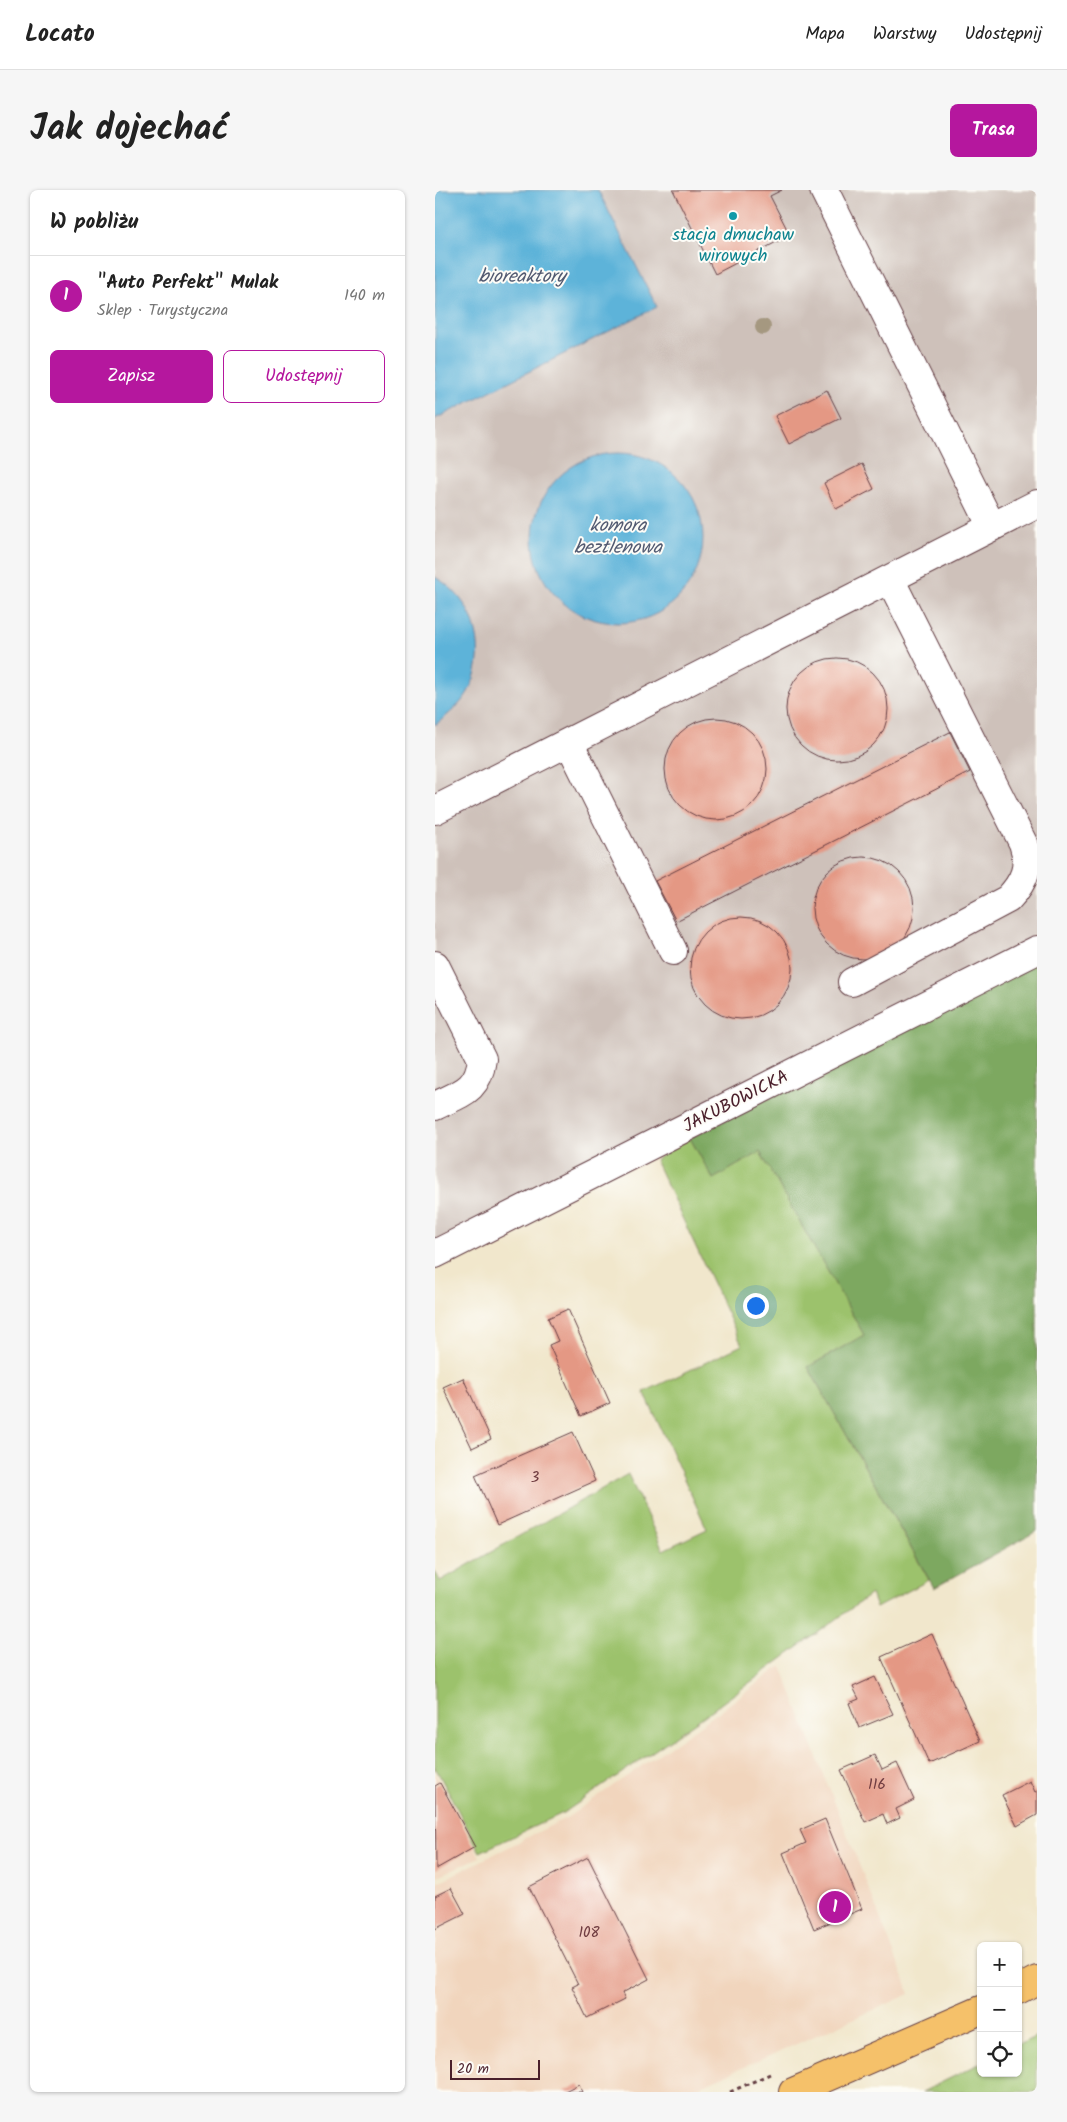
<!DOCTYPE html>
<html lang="pl">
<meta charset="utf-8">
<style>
:root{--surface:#fff;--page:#f6f6f6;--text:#222;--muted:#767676;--line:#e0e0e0;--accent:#b5179e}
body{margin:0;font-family:Kalam,sans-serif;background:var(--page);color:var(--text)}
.controls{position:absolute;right:15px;bottom:15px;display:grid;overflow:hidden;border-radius:8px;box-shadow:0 1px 4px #0004}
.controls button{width:45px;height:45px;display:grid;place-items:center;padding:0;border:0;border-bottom:1px solid var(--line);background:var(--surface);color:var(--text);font:25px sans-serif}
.scale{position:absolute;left:15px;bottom:12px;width:90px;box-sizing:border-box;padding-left:5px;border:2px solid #4a1f2b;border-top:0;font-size:14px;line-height:18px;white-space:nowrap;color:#4a1f2b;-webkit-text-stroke:4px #fdfcf7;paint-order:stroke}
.you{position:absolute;left:320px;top:1115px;width:18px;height:18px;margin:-12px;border:4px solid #fff;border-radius:50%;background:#1a73e8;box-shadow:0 0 0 8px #1a73e833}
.badge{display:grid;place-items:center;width:32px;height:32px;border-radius:50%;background:var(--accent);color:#fff;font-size:16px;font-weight:700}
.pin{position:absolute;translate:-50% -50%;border:2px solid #fff;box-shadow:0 1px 5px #0006}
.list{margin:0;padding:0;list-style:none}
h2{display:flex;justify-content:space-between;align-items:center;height:65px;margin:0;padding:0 20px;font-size:21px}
h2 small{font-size:16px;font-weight:400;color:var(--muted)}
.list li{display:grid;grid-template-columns:32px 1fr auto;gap:15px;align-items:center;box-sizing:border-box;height:80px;padding:0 20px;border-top:1px solid var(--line)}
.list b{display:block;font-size:19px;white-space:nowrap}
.list p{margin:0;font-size:16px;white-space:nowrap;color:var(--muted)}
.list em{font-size:16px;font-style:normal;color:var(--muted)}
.actions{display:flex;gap:10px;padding:15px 20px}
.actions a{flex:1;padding:11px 0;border:1px solid var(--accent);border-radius:8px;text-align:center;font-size:18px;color:var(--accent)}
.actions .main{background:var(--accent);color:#fff}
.icon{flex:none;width:28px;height:28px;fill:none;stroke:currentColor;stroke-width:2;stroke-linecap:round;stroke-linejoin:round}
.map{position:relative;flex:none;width:602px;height:1902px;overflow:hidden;border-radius:8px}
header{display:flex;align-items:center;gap:30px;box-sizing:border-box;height:70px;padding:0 25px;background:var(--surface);border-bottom:1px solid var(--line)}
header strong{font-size:24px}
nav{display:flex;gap:28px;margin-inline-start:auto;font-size:18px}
.intro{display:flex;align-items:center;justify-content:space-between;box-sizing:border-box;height:120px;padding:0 30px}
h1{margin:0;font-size:35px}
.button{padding:12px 22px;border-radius:8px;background:var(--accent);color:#fff;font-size:18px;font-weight:700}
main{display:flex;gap:30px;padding:0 30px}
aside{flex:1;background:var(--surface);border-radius:8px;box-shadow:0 1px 4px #0004}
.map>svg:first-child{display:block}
</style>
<header>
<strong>Locato</strong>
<nav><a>Mapa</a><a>Warstwy</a><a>Udostępnij</a></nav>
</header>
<div class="intro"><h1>Jak dojechać</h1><a class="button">Trasa</a></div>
<main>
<aside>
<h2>W pobliżu<small></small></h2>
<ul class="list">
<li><span class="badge">1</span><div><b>&quot;Auto Perfekt&quot; Mulak</b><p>Sklep · Turystyczna</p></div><em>140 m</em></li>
</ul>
<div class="actions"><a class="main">Zapisz</a><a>Udostępnij</a></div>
</aside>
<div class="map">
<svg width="602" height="1902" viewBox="0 0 602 1902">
<rect width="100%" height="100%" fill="#fdfcf7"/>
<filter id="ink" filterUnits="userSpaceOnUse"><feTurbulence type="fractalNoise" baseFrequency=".02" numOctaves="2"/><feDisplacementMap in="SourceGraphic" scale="10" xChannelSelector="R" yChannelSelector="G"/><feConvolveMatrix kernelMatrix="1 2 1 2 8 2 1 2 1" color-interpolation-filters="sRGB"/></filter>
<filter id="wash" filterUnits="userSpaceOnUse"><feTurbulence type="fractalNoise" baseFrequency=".0096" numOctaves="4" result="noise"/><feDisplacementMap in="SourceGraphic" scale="20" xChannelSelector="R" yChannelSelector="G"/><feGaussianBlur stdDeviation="1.12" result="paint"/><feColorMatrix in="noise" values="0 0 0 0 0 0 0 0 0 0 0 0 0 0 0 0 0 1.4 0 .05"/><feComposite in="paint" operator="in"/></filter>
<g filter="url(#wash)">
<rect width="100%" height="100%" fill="#f1e7cc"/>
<!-- built -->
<path fill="#f1d5bd" d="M346 1476 475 1804 252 1902H0V1694L133 1627 270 1532Z
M0 1583 45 1667 0 1687Z"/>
<!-- industrial -->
<path fill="#cec1ba" d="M0 0H602V751L0 1052Z"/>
<!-- green -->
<path fill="#9cc26c" stroke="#73704c" d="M255 948 278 989 325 962 429 1145 373 1177 494 1390 441 1418 436 1404 265 1529 130 1622 45 1662 0 1577V1381L5 1391 193 1284 228 1360 272 1339 209 1202 307 1155 220 970Z
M602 1846V1902H487L546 1873V1883H583V1855Z"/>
<!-- forest -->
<path fill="#7da860" stroke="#646446" d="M602 770V1341L499 1398 373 1177 429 1145 325 962 278 989 255 948Z"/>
<!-- water -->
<path fill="#5db3d9" stroke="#546982" d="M0 0H163L222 117 0 229Z
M98 348a85 85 0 1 1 170 0a85 85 0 1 1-170 0Z
M0 387C38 408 54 456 36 496 29 513 14 524 0 535Z"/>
<g id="blocks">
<!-- building -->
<path fill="#e49884" d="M238 0H347L335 6 355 45 280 84Z
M392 200 406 228 354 254 340 226Z
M427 274 439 299 401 319 389 293Z
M351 519a51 51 0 1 1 102 0a51 51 0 1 1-102 0Z
M230 579a51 51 0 1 1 102 0a51 51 0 1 1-102 0Z
M515 542 535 582 241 731 220 691Z
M377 718a51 51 0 1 1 102 0a51 51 0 1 1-102 0Z
M255 778a51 51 0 1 1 102 0a51 51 0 1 1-102 0Z
M133 1119 175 1213 146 1226 114 1155 123 1151 113 1128Z
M28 1188 56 1249 37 1258 8 1197Z
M138 1242 160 1291 62 1335 40 1285Z
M497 1444 545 1551 494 1574 446 1467Z
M440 1487 458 1524 424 1538 414 1513 424 1509 418 1497Z
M440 1565 447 1580 462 1573 479 1610 461 1619 465 1628 452 1634 448 1624 430 1632 406 1580Z
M595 1591 600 1602 602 1601V1625L582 1636 567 1605Z
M5 1593 40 1657 1 1679 0 1596Z
M390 1629 427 1719 379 1739 348 1663 371 1653 365 1640Z
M153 1667 214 1789 187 1803 190 1809 152 1828 137 1797 143 1794 94 1697Z
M16 1698 30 1724 0 1739V1706Z
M144 1894 148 1902H128Z"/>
</g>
</g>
<g filter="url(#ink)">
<use href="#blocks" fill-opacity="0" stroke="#633d43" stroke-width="1"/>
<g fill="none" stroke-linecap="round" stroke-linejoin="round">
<!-- minor casing -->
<g stroke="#633d43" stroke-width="30">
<path id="minor" d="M389 0 557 337
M134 552 238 761
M0 620 602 314
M0 775 47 869C43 901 26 903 0 916
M417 792 573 709C590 691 596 676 588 653L455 389
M0 1064 602 760"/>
</g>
<!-- major casing -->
<g stroke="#633d43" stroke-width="30">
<path id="major" d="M583 1800 602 1790
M358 1902 546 1820"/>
</g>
<!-- path -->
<path stroke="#633d43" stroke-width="3" stroke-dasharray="4 4" stroke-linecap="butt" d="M295 1902 335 1884"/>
<!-- minor -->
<use href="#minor" stroke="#fff" stroke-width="28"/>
<!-- major -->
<use href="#major" stroke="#f5c16b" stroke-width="28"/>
</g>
<!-- trees -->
<circle fill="#a59880" cx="328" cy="137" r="8"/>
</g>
<!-- markers -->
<circle fill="#0f9aa8" stroke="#fdfcf7" stroke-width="2" cx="298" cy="26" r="5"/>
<g text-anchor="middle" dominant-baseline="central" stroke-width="4" stroke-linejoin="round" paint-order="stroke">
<!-- number labels -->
<g font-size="15" fill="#703d41">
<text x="100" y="1288">3</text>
<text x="442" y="1595">116</text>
<text x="154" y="1743">108</text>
</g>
<!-- culture labels -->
<g font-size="18" fill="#0d838f" stroke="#fdfcf7">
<text x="298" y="45">stacja dmuchaw<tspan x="298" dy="21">wirowych</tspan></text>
</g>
<!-- street labels -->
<g font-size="18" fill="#4a1f2b" stroke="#fdfcf7">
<text transform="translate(301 912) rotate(-27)">JAKUBOWICKA</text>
</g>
<!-- water labels -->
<g font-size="19" font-style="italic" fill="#525a71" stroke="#fdfcf7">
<text x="87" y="87">bioreaktory</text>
<text x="183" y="336">komora<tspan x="183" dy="22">beztlenowa</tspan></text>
</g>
</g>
</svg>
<div class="controls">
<button>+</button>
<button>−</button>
<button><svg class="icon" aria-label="locate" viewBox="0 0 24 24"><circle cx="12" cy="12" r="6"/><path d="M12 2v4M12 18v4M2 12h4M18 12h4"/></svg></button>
</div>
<div class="scale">20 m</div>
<div class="you"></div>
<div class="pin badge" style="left:400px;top:1717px">1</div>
</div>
</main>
